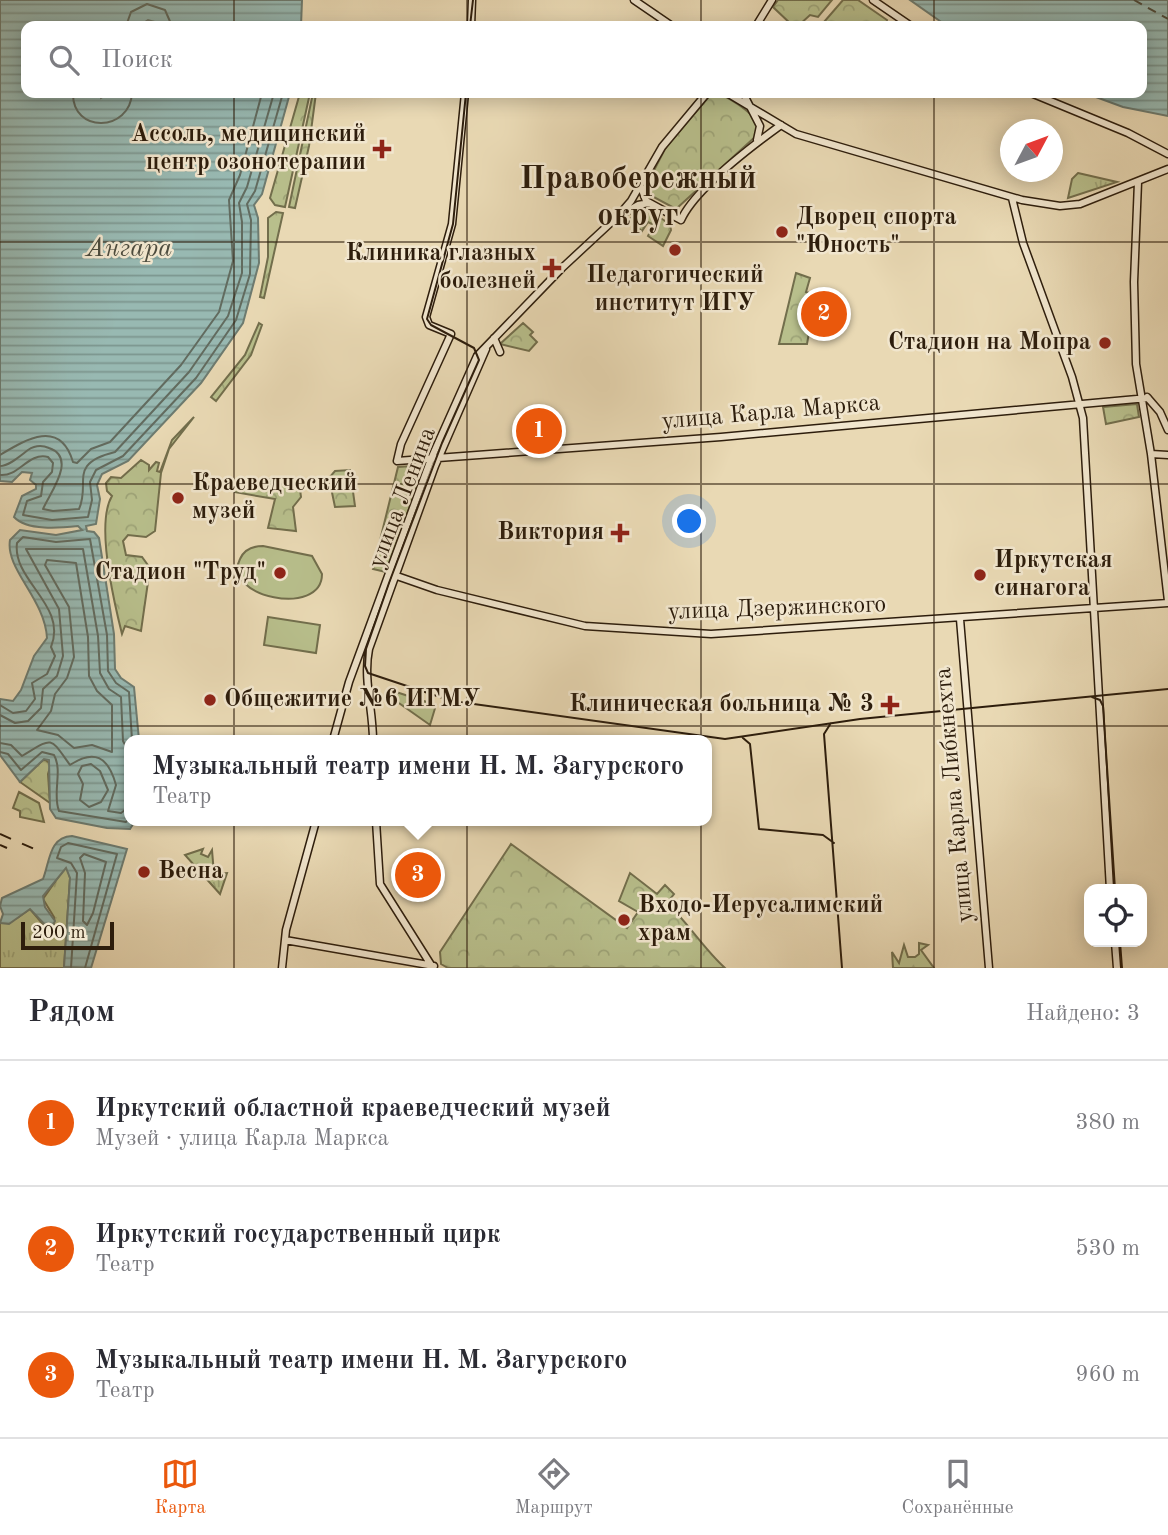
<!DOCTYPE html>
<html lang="ru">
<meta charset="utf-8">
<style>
:root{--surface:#fff;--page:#f7f7f7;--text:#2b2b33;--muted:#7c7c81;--line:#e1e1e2;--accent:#ea580c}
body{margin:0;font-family:"Old Standard TT",serif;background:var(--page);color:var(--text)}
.controls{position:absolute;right:21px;bottom:21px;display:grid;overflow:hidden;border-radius:14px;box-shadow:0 4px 18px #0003}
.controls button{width:63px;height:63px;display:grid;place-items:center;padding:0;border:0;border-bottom:2px solid var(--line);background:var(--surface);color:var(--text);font:35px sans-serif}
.compass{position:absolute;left:1000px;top:119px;width:63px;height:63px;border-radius:50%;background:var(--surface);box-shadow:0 4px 18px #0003;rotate:49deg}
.scale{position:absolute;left:21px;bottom:18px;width:93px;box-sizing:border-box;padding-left:7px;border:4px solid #2d1d0c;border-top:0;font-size:19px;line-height:24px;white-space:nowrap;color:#2d1d0c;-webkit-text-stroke:5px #f1e6ce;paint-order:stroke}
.you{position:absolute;left:690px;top:522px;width:24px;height:24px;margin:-18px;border:5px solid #fff;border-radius:50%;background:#1a73e8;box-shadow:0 0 0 10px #1a73e833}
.badge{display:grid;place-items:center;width:46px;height:46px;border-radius:50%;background:var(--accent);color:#fff;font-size:23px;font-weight:700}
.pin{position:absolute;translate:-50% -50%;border:4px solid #fff;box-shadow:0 2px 7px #0006}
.popup{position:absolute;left:124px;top:735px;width:588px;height:91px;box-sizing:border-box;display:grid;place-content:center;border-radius:14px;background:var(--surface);filter:drop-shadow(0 2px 5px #0005);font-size:23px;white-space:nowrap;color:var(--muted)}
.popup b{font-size:26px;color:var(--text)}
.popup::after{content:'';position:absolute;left:50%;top:100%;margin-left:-14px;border:14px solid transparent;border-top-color:var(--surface)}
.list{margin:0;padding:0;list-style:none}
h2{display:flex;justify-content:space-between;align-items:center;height:91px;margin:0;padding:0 28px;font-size:30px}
h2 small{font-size:23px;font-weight:400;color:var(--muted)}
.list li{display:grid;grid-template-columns:46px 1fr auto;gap:21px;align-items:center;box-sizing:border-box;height:126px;padding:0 28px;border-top:2px solid var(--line)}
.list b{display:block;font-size:26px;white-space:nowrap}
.list p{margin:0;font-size:23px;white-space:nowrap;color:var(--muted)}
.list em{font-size:23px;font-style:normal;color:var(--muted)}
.icon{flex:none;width:38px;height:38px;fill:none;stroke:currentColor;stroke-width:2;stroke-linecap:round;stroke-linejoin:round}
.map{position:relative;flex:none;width:1168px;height:968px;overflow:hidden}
.search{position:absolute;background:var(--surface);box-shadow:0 4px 18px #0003;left:21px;right:21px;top:21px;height:77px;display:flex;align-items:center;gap:18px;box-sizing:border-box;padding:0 24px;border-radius:14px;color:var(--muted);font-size:26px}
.sheet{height:469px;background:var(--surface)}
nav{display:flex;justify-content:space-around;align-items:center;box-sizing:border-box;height:98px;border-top:2px solid var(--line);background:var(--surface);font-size:19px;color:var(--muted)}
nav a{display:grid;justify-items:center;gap:4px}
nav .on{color:var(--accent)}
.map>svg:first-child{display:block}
</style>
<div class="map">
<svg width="1168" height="968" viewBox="0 0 1168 968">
<defs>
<pattern id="grass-tufts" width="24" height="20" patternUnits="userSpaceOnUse" patternTransform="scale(1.75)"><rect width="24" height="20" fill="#b8bf8c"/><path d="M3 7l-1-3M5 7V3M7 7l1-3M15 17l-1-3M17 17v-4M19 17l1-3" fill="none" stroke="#9ea478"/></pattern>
<pattern id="forest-firs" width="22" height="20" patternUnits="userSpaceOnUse" patternTransform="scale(1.75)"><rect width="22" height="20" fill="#b8bf8c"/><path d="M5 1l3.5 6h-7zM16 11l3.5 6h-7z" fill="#9ea478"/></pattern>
<pattern id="park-crowns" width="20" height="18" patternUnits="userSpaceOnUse" patternTransform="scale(1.75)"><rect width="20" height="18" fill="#b8bf8c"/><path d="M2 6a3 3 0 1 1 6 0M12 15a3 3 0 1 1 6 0" fill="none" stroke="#9ea478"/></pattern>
<pattern id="water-rules" width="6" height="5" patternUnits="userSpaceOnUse" patternTransform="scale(1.75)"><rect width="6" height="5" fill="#98b9b2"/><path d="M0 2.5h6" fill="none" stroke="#7c968f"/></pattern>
</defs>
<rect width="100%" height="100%" fill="#e9d9b4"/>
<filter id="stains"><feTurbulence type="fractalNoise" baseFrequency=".00286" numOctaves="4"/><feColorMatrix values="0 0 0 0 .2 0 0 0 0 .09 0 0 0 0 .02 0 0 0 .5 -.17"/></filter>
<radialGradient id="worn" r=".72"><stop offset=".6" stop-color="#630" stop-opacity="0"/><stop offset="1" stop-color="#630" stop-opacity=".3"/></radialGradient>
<!-- grass -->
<path fill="url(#grass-tufts)" stroke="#726e4c" stroke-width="2" d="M1078 173 1117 182 1068 198 1072 179Z
M203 849 201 854 208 857 212 850 214 874 227 873 220 894 185 855Z
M64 869H68L70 878 64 968H0V923L17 918 30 909 47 929 54 925V917L43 899Z"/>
<!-- forest -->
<path fill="url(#forest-firs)" stroke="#726e4c" stroke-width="2" d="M919 943 928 945 921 950 934 968H893L892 952 899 963 904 945 908 957H915L919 954Z"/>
<!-- park -->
<path fill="url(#park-crowns)" stroke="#726e4c" stroke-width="2" d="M778 0H832L818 17 810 15 798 26H793L773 7Z
M843 0H858L887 20 885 25 828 26 824 22Z
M300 93H310L285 207 275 205 270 198Z
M313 93H316L309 146 295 208 289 207Z
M712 93C723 92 756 114 757 125 757 129 756 133 755 137L676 209 648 194 645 188 666 147Z
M646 209 670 224 671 230 663 246 648 236 654 225 648 222 642 231 628 220Z
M276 212 283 213 264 298 260 297 268 257V218Z
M796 273 810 278 806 292 813 294 806 326 810 327 807 344H779Z
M259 323 262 325 251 355 216 401 211 397 245 355Z
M523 323 533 332 530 335 537 342 529 351 500 344Z
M1137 404 1139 417 1106 424 1103 407Z
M194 417 169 449 161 473 155 531 146 537 128 535 123 541 126 555 142 557 150 568 141 631 125 626 122 634C114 602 95 524 112 496L107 491 106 483 111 477 121 478 141 460 149 465V470L156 462 159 463 157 471 160 472 172 440Z
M425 465 386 572 373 569 398 467Z
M350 470 355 506 335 507 329 478 335 471Z
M294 477 299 482 301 497 293 507 296 531 268 528 275 499 234 492 233 482Z
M393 691 436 705 430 725 389 696Z
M44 759 51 764 48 774 50 803 20 782Z
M19 792 39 803 44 822 20 817V811L13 808Z
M511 844 627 928 638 912 619 901 630 873 657 894 665 885 674 894 667 903C689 924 703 948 725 968H448L441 964 440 952Z"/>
<!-- pitch -->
<path fill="#b8bf8c" stroke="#726e4c" stroke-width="2" d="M263 546 312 556 322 574C322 618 221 597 240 559 244 550 253 546 263 546Z
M268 617 320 625 316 653 264 645Z"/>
<!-- water -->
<path fill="url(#water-rules)" stroke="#6d7b70" stroke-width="2" d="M0 0H302L301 26H156L155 22 148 20 139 26H26V93H100L101 98 109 93H290L262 194 254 205 258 218 259 263 243 323 201 383 128 461 102 474 97 485 100 499 96 524 86 526 87 531 94 532 99 538 114 634 115 669 121 678 134 687 139 740H129V821H135L130 829 107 828 56 818 50 809 49 760 44 759 20 782 0 755V699L13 701 21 690 34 656 47 638C45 599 5 569 10 540L20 530 56 535 82 530 78 526C60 528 27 531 14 517L22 496 36 489V485L30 480 32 473 22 472 12 482 0 481Z
M910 0H1168V116L1123 107 1085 93H1142V26H947Z
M72 836 127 849 91 968 64 967 70 878 66 868 43 896 45 907 55 921 50 930 30 909 9 924 0 923 3 914 0 906 2 898 43 879C50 861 49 837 72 836Z"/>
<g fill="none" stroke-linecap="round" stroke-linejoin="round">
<!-- shore -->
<path stroke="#626b5f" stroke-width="2" d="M126 26 131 12 147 4 165 10 172 26
M73 93C72 134 130 132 132 93
M0 455C25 440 60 418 73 462L77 463 91 449 110 442 181 365 219 312 233 261 229 200 240 175 262 93
M0 466C9 466 20 456 28 450 34 446 42 445 49 448 78 458 49 494 43 509L53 511 79 509C91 482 67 464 115 452L189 372 228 316 242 273V222L239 203 247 187 274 93
M0 475C19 477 28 452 48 457L53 463 52 472 43 482 41 496 27 501 23 515 52 520 88 517 92 500 90 482 96 470 123 456 196 378 236 320 250 274 251 220 247 204 255 191 283 93
M47 560 76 563 88 637 89 676 97 691 112 705V752L92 745 74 748 58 735 37 730 51 711 55 694 67 678 74 657 69 607 45 565Z
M0 705 13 713 26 711 35 699 32 683 47 674 55 656 51 647C68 605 12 581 17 543L23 537 56 542 90 539 107 635 108 671 116 683 129 692 132 740
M0 715 15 723 28 721 41 708 43 689 57 676 63 656 59 609 26 549H83L98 636 100 673 109 689 121 697 123 741 129 752
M0 743 11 745 22 756C54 737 49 736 70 765 94 749 108 756 116 785L108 811 121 813 129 807
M0 752 8 754 21 770 42 752 54 755C63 771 52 794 59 811L126 822 129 818
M91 764 100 771 108 790 101 802 89 807 80 800 83 784 78 774 82 766Z
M84 854 106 862 93 913 87 925 83 921 85 873 80 858Z
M71 968 77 873 71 863 57 858 61 847 68 843 117 854 85 968"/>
<!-- ferry -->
<path stroke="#4d4c3e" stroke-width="2" stroke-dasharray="9 7" stroke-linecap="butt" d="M1134 0 1168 19"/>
<!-- secondary casing -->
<g stroke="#2d1d0c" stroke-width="9">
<path id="secondary" d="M634 0 672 26
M873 0 911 26
M471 26 472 0
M756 26 772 0
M465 93 452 224 426 317 429 325 451 334 401 444 397 461 721 437 1148 398
M727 93 796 134 1022 200 1060 206 1080 204 1168 169
M743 93 760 126 757 140
M1031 93 1128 133 1168 154
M1138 182 1134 282 1136 364 1151 454 1168 601
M641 187 646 201 681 220C695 189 752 146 781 125
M1012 198 1023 243 1072 377 1083 418 1110 889
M624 213 638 205 649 203
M494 338 500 352
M1147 397 1160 412 1168 430
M1151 454 1168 455
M394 575 437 590 585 626 711 634 1168 603
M960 619 989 968
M333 740 349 682 431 459 477 356 562 268 618 216 631 201 662 147 707 93
M373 740C373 710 363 679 369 649L435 466 486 349
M376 821 380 884 433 968
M285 940 434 966
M1115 942 1117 968
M282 968 286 930 316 821"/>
</g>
<!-- secondary -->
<use href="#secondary" stroke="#f1e6ce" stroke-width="6"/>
<!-- tram -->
<path stroke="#2d1d0c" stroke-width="2" d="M470 26 473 0
M466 93 453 224 427 319 431 325 474 348 479 360 442 443 389 583 366 649 365 666 368 673 452 701 725 739 860 719 1168 689
M1092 697 1100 700 1103 706 1115 889
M831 723 824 734 842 968
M743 738 750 744 759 829 823 835 834 843
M1120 942 1122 968"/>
<!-- rail -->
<path stroke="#2d1d0c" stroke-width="2" stroke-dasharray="12 12" stroke-linecap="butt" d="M0 834 39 851
M0 845 7 848"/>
</g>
<!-- grid -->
<path fill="none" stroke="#2d1d0c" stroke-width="2" stroke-opacity="0.55" d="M234 0V26M467 0V26M701 0V26M934 0V26M234 93V968M467 93V968M701 93V968M934 93V968M0 242H1168M0 484H1168M0 726H1168"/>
<!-- markers -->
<g fill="#8f2418" stroke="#f1e6ce" stroke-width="2.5">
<path d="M378.5 138.5h7v7h7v7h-7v7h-7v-7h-7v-7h7z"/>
<circle cx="782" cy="232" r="7"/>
<circle cx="675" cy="250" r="7"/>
<path d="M548.5 257.5h7v7h7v7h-7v7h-7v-7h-7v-7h7z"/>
<circle cx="1105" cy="343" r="7"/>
<circle cx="178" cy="498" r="7"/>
<path d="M616.5 522.5h7v7h7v7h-7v7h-7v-7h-7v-7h7z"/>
<circle cx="280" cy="573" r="7"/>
<circle cx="980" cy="575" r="7"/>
<circle cx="210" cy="700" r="7"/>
<path d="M886.5 694.5h7v7h7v7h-7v7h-7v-7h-7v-7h7z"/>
<circle cx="144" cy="872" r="7"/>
<circle cx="624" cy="920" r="7"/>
</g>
<g text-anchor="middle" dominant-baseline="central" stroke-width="5" stroke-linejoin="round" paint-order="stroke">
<!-- poi labels -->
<g font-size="24" font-weight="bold" fill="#2d1d0c" stroke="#f1e6ce" text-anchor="end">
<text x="366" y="135">Ассоль, медицинский<tspan x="366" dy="28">центр озонотерапии</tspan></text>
<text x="796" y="218" text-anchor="start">Дворец спорта<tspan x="796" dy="28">"Юность"</tspan></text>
<text x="536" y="254">Клиника глазных<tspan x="536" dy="28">болезней</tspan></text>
<text x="675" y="276" text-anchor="middle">Педагогический<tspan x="675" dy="28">институт ИГУ</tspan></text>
<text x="1091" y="343">Стадион на Мопра</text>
<text x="192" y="484" text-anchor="start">Краеведческий<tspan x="192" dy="28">музей</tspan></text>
<text x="604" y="533">Виктория</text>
<text x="994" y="561" text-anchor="start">Иркутская<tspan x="994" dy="28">синагога</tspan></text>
<text x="266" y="573">Стадион "Труд"</text>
<text x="224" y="700" text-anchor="start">Общежитие №6 ИГМУ</text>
<text x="874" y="705">Клиническая больница № 3</text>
<text x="158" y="872" text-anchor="start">Весна</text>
<text x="638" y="906" text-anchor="start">Входо-Иерусалимский<tspan x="638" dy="28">храм</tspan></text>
</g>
<!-- street labels -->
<g font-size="24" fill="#2d1d0c" stroke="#f1e6ce">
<text transform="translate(771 413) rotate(-5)">улица Карла Маркса</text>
<text transform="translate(403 498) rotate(-69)">улица Ленина</text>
<text transform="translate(777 609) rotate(-2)">улица Дзержинского</text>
<text transform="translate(955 795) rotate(-95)">улица Карла Либкнехта</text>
</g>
<!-- water labels -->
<g font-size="26" font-style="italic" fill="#4d4c3e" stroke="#f1e6ce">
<text x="129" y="249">Ангара</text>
</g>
<!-- district labels -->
<g font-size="32" font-weight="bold" fill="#2d1d0c" stroke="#f1e6ce">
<text x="638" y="180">Правобережный<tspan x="638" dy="37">округ</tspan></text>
</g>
</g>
<rect width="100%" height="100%" filter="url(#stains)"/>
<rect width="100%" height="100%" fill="url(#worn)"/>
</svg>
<div class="controls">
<button><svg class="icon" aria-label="locate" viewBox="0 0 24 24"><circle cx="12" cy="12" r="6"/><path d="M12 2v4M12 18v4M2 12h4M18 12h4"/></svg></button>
</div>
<svg class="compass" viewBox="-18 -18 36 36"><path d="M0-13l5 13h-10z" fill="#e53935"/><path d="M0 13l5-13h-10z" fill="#7c7c81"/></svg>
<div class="scale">200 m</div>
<div class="you"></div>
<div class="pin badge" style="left:539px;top:431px">1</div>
<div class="pin badge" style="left:824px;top:314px">2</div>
<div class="pin badge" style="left:418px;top:875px">3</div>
<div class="popup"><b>Музыкальный театр имени Н. М. Загурского</b>Театр</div>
<div class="search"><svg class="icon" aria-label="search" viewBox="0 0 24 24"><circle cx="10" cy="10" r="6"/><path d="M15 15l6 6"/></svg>Поиск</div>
</div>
<section class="sheet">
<h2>Рядом<small>Найдено: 3</small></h2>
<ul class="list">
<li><span class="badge">1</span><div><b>Иркутский областной краеведческий музей</b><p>Музей · улица Карла Маркса</p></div><em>380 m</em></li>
<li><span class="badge">2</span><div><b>Иркутский государственный цирк</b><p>Театр</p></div><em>530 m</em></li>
<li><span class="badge">3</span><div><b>Музыкальный театр имени Н. М. Загурского</b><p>Театр</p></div><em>960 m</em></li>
</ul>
</section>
<nav>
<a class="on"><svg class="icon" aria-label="map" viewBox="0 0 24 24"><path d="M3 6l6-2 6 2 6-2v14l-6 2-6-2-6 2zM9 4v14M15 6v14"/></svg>Карта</a>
<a><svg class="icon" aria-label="directions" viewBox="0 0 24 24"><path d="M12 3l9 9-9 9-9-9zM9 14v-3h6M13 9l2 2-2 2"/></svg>Маршрут</a>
<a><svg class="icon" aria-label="saved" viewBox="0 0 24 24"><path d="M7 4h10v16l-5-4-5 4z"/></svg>Сохранённые</a>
</nav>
